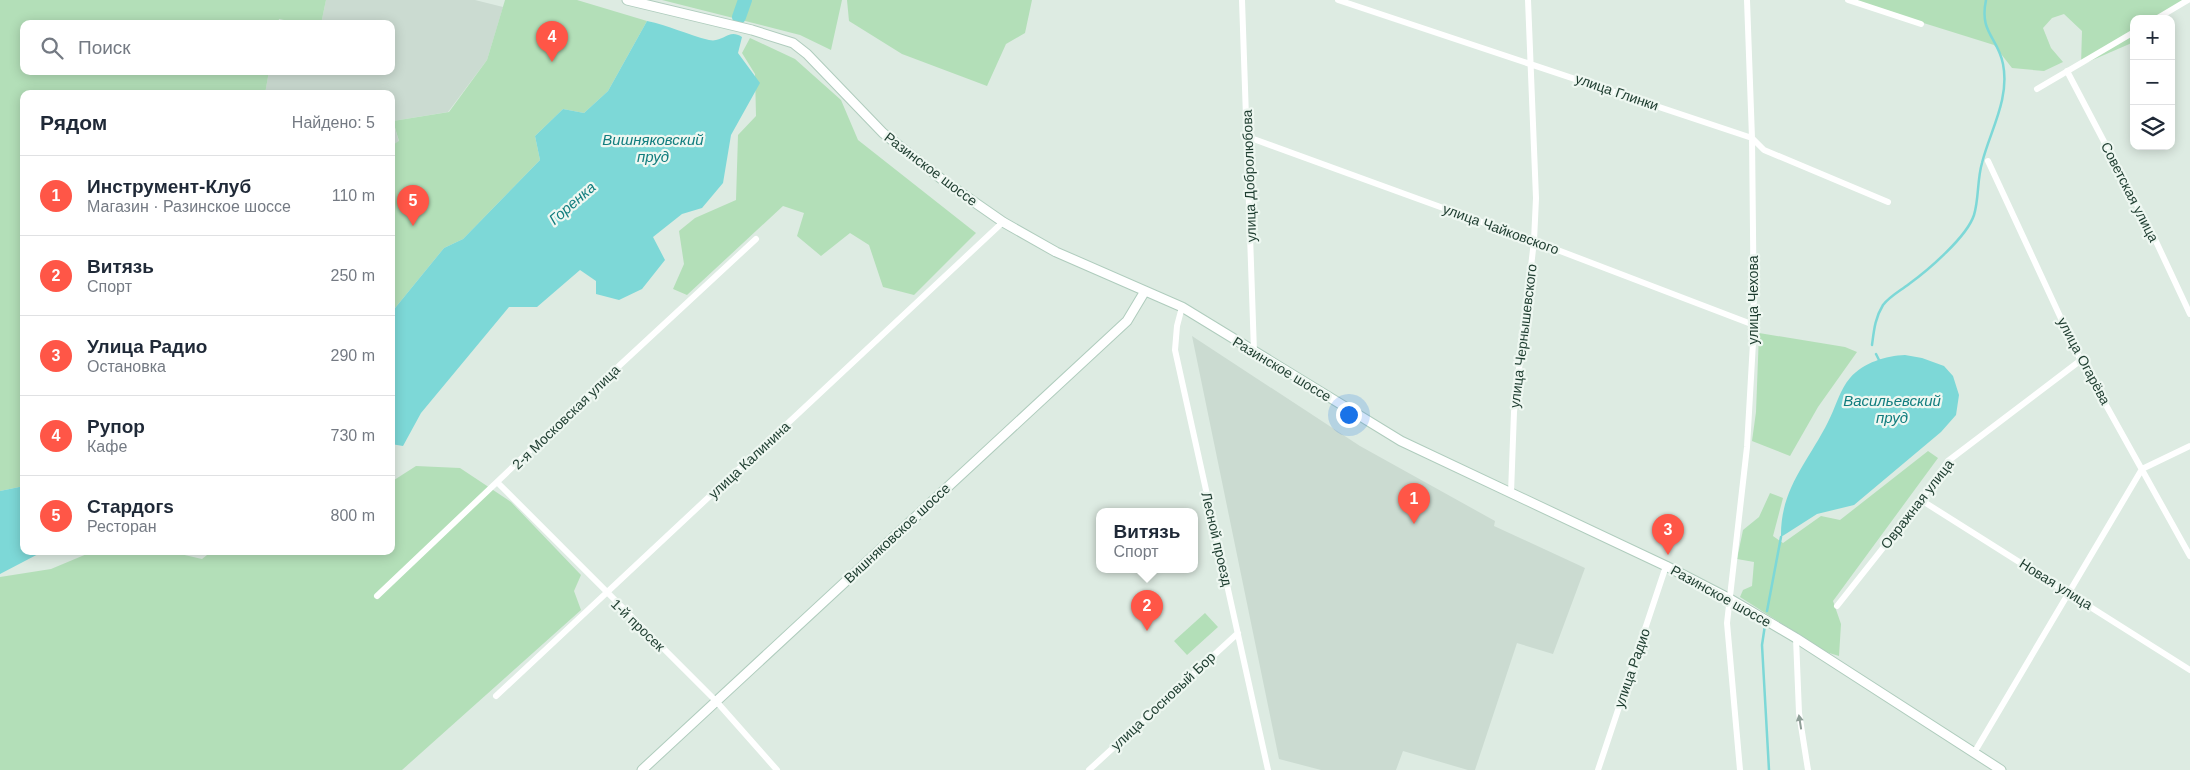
<!DOCTYPE html>
<html lang="ru">
<meta charset="utf-8">
<style>
:root{--surface:#fff;--page:#f6f6f7;--text:#1f2937;--muted:#747a83;--line:#e0e1e3;--accent:#ff5647}
body{margin:0;font-family:Helvetica,sans-serif;background:var(--page);color:var(--text)}
.controls{position:absolute;right:15px;top:15px;display:grid;overflow:hidden;border-radius:10px;box-shadow:0 2px 12px #0003}
.controls button{width:45px;height:45px;display:grid;place-items:center;padding:0;border:0;border-bottom:1px solid var(--line);background:var(--surface);color:var(--text);font:25px sans-serif}
.you{position:absolute;left:1348px;top:414px;width:18px;height:18px;margin:-12px;border:4px solid #fff;border-radius:50%;background:#1a73e8;box-shadow:0 0 0 8px #1a73e833}
.badge{display:grid;place-items:center;width:32px;height:32px;border-radius:50%;background:var(--accent);color:#fff;font-size:16px;font-weight:700}
.pin{position:absolute;translate:-50% -41px;filter:drop-shadow(0 1px 2px #0008)}
.pin::after{content:'';position:absolute;top:26px;width:18px;height:15px;background:inherit;clip-path:polygon(0 0,100% 0,50% 100%)}
.popup{position:absolute;left:1096px;top:508px;width:102px;height:65px;box-sizing:border-box;display:grid;place-content:center;border-radius:10px;background:var(--surface);filter:drop-shadow(0 1px 4px #0005);font-size:16px;white-space:nowrap;color:var(--muted)}
.popup b{font-size:19px;color:var(--text)}
.popup::after{content:'';position:absolute;left:50%;top:100%;margin-left:-10px;border:10px solid transparent;border-top-color:var(--surface)}
.list{margin:0;padding:0;list-style:none}
h2{display:flex;justify-content:space-between;align-items:center;height:65px;margin:0;padding:0 20px;font-size:21px}
h2 small{font-size:16px;font-weight:400;color:var(--muted)}
.list li{display:grid;grid-template-columns:32px 1fr auto;gap:15px;align-items:center;box-sizing:border-box;height:80px;padding:0 20px;border-top:1px solid var(--line)}
.list b{display:block;font-size:19px;white-space:nowrap}
.list p{margin:0;font-size:16px;white-space:nowrap;color:var(--muted)}
.list em{font-size:16px;font-style:normal;color:var(--muted)}
.icon{flex:none;width:28px;height:28px;fill:none;stroke:currentColor;stroke-width:2;stroke-linecap:round;stroke-linejoin:round}
.map{position:relative;flex:none;width:2190px;height:770px;overflow:hidden}
.search{position:absolute;background:var(--surface);box-shadow:0 2px 12px #0003;left:20px;top:20px;width:375px;height:55px;display:flex;align-items:center;gap:12px;box-sizing:border-box;padding:0 18px;border-radius:10px;color:var(--muted);font-size:19px}
.panel{position:absolute;background:var(--surface);box-shadow:0 2px 12px #0003;left:20px;top:90px;width:375px;height:465px;border-radius:10px}
.map>svg:first-child{display:block}
</style>
<div class="map">
<svg width="2190" height="770" viewBox="0 0 2190 770">
<rect width="100%" height="100%" fill="#ddebe2"/>
<!-- built -->
<path fill="#cbdbd1" d="M326 0H475L503 7 487 60 448 112 393 121 399 142 391 146V94H265L269 71H391V24H321Z
M1192 336 1360 446 1495 521 1494 526 1585 568 1553 654 1517 643 1475 770H1468L1403 751 1396 770H1321L1279 759Z"/>
<!-- green -->
<path fill="#b3dfb8" d="M0 0H326L321 24H304L279 19 278 24H24V71H269L265 94H24V486L0 491Z
M505 0H577L647 21 608 91 584 113 563 109 535 136 540 160 463 239 444 248 391 313V146L399 141 393 121 449 112 487 60Z
M662 0H842L831 50 800 35Z
M847 0H1032L1025 33 1006 44 987 86 902 54 849 21Z
M1850 0H2183L2155 19H2134V42L2081 65 2082 31 2064 14 2052 18 2043 28 2051 48 2063 62 2044 71 2012 68 1994 45Z
M750 38 795 59 841 100 858 140 976 233 914 295 883 287 869 245 850 233 821 256 797 236 804 213 783 206 687 295 673 289 684 264 679 231 695 218 736 200 738 135 756 116 755 74 742 53Z
M1759 333 1845 347 1857 352 1818 407 1790 456 1752 441 1756 412Z
M1928 451 1938 458 1833 601 1841 624 1839 656 1826 652 1740 597 1743 590 1752 586 1754 562 1737 559 1743 530 1759 517 1770 493 1783 498 1773 536 1783 543 1821 516 1840 520Z
M416 466 460 468 511 502 581 575 574 591 581 610 402 770H0V577L51 569 94 551H167L202 559 212 551H391V482Z
M1205 613 1218 627 1187 655 1174 641Z"/>
<!-- water -->
<path fill="#7dd8d7" d="M647 21C668 25 688 35 709 40 724 43 728 28 742 37L738 53 760 83 731 135 723 183 702 208 682 214 653 237 665 260 642 289 619 300 596 294V281L580 270 537 307H509L421 413 403 446 391 444V313L444 248 463 239 540 160 535 136 563 109 584 113 608 91Z
M1905 355 1922 358 1944 366 1953 376 1959 395 1956 415 1941 432 1854 505 1817 514 1781 537C1780 489 1808 462 1828 422 1835 409 1840 389 1850 378 1864 362 1886 356 1905 355Z
M24 486V551H44L0 574V491Z"/>
<g fill="none" stroke-linecap="round" stroke-linejoin="round">
<!-- stream -->
<path stroke="#7dd8d7" stroke-width="2.5" d="M1872 345C1874 330 1875 318 1883 305 1890 296 1900 291 1909 284 1927 271 1967 237 1974 215 1979 199 1977 180 1982 163 1990 131 2010 99 2003 64 1998 37 1979 33 1986 0
M1876 354 1879 360
M1767 611 1781 537
M1765 625 1762 645 1769 770"/>
<!-- river -->
<path stroke="#7dd8d7" stroke-width="14" d="M739 17 745 0"/>
<!-- secondary casing -->
<g stroke="#afccbd" stroke-width="11">
<path id="secondary" d="M627 0 752 30 793 43 807 54 883 133 944 181 1003 222 1056 252 1182 307 1401 441 1666 566 1730 599 1796 638 2001 770
M642 770 1127 321 1145 291"/>
</g>
<!-- street -->
<path stroke="#fff" stroke-width="6" d="M1242 0 1254 352
M1338 0 1752 138 1764 150 1888 202
M1848 0 1921 24
M2156 19 2188 0
M2067 71 2153 235 2190 314
M2037 89 2134 32
M1248 137 1534 241 1754 325
M1988 161 2077 353 2190 556
M1182 307 1177 326 1175 350 1268 770
M497 482 716 701 777 770
M1511 493 1514 412 1534 241 1536 198 1528 0
M1921 500 2190 670
M377 596 620 365 756 239
M1837 606 1921 500 1948 461 2081 360
M1796 638 1799 713 1808 770
M496 696 1003 222
M1974 753 2142 469 2190 446
M1089 770 1238 633
M1598 770 1666 566
M1740 770 1727 623 1747 447 1754 325 1752 138 1747 0"/>
<!-- secondary -->
<use href="#secondary" stroke="#fff" stroke-width="9"/>
</g>
<!-- one-way arrows -->
<defs><path id="oneway-solid" d="M-6-.8H1V-3.2L6.5 0L1 3.2V.8H-6Z" transform="scale(1.25)"/></defs>
<use fill="#8e9e97" href="#oneway-solid" transform="translate(1800 722) rotate(-99)"/>
<g text-anchor="middle" dominant-baseline="central" stroke-width="4.5" stroke-linejoin="round" paint-order="stroke">
<!-- street labels -->
<g font-size="14" fill="#1d3c2f" stroke="#eef7f1">
<text transform="translate(1617 92) rotate(19)">улица Глинки</text>
<text transform="translate(931 169) rotate(37)">Разинское шоссе</text>
<text transform="translate(1249 176) rotate(-92)">улица Добролюбова</text>
<text transform="translate(2130 192) rotate(63)">Советская улица</text>
<text transform="translate(1501 229) rotate(20)">улица Чайковского</text>
<text transform="translate(1753 300) rotate(-90)">улица Чехова</text>
<text transform="translate(1523 336) rotate(-83)">улица Чернышевского</text>
<text transform="translate(2084 361) rotate(62)">улица Огарёва</text>
<text transform="translate(1282 369) rotate(31)">Разинское шоссе</text>
<text transform="translate(566 417) rotate(-44)">2-я Московская улица</text>
<text transform="translate(749 460) rotate(-43)">улица Калинина</text>
<text transform="translate(1917 504) rotate(-52)">Овражная улица</text>
<text transform="translate(897 533) rotate(-43)">Вишняковское шоссе</text>
<text transform="translate(1217 539) rotate(77)">Лесной проезд</text>
<text transform="translate(2056 584) rotate(32)">Новая улица</text>
<text transform="translate(1721 596) rotate(29)">Разинское шоссе</text>
<text transform="translate(638 625) rotate(44)">1-й просек</text>
<text transform="translate(1632 668) rotate(-71)">улица Радио</text>
<text transform="translate(1163 701) rotate(-43)">улица Сосновый Бор</text>
</g>
<!-- water labels -->
<g font-size="15" font-style="italic" fill="#117d7e" stroke="#eef7f1">
<text x="653" y="139">Вишняковский<tspan x="653" dy="17">пруд</tspan></text>
<text transform="translate(572 203) rotate(-41)">Горенка</text>
<text x="1892" y="400">Васильевский<tspan x="1892" dy="17">пруд</tspan></text>
</g>
</g>
</svg>
<div class="controls">
<button>+</button>
<button>−</button>
<button><svg class="icon" aria-label="layers" viewBox="0 0 24 24"><path d="M12 4l9 5-9 5-9-5zM3 14l9 5 9-5"/></svg></button>
</div>
<div class="you"></div>
<div class="pin badge" style="left:1414px;top:524px">1</div>
<div class="pin badge" style="left:1147px;top:631px">2</div>
<div class="popup"><b>Витязь</b>Спорт</div>
<div class="pin badge" style="left:1668px;top:555px">3</div>
<div class="pin badge" style="left:552px;top:62px">4</div>
<div class="pin badge" style="left:413px;top:226px">5</div>
<div class="search"><svg class="icon" aria-label="search" viewBox="0 0 24 24"><circle cx="10" cy="10" r="6"/><path d="M15 15l6 6"/></svg>Поиск</div>
<section class="panel">
<h2>Рядом<small>Найдено: 5</small></h2>
<ul class="list">
<li><span class="badge">1</span><div><b>Инструмент-Клуб</b><p>Магазин · Разинское шоссе</p></div><em>110 m</em></li>
<li><span class="badge">2</span><div><b>Витязь</b><p>Спорт</p></div><em>250 m</em></li>
<li><span class="badge">3</span><div><b>Улица Радио</b><p>Остановка</p></div><em>290 m</em></li>
<li><span class="badge">4</span><div><b>Рупор</b><p>Кафе</p></div><em>730 m</em></li>
<li><span class="badge">5</span><div><b>Стардогs</b><p>Ресторан</p></div><em>800 m</em></li>
</ul>
</section>
</div>
